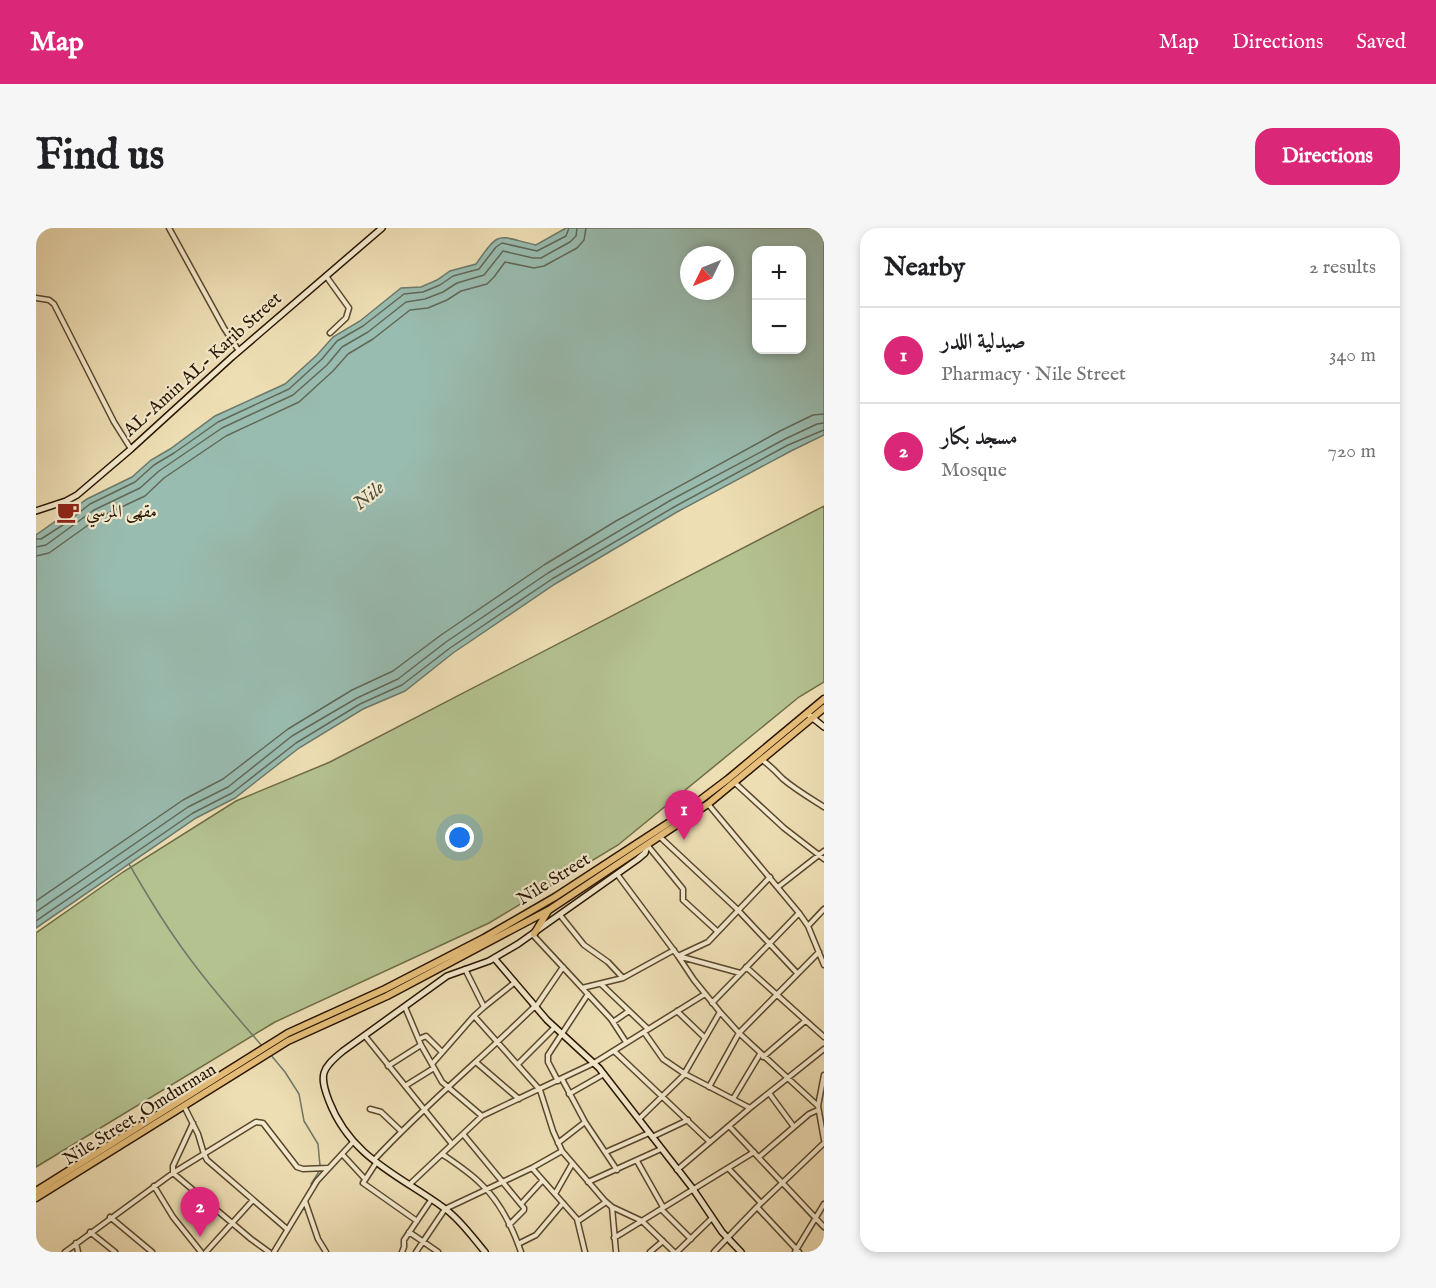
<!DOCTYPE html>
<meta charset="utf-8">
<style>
:root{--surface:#fff;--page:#f6f6f6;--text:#202124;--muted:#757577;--line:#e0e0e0;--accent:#db2777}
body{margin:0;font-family:"IM FELL English",Amiri,serif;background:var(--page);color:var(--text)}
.controls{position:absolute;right:18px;top:18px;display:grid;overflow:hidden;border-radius:12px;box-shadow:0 3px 9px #0003}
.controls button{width:54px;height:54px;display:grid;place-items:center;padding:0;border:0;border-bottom:2px solid var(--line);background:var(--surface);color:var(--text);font:30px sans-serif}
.compass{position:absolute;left:644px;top:18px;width:54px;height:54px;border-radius:50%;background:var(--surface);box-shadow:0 3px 9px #0003;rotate:227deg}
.you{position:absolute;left:424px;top:610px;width:21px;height:21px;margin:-15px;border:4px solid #fff;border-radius:50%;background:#1a73e8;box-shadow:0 0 0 9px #1a73e833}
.badge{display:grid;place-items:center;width:39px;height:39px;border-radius:50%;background:var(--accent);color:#fff;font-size:20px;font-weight:700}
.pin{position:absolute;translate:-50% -50px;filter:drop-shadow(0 2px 3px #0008)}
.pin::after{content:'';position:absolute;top:32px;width:21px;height:18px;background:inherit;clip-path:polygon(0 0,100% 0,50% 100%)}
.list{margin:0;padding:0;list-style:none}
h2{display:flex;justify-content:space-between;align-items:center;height:78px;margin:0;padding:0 24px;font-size:26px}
h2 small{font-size:20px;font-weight:400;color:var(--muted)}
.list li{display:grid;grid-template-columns:39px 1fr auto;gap:18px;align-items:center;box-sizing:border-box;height:96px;padding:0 24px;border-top:2px solid var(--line)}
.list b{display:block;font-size:22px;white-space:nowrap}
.list p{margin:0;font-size:20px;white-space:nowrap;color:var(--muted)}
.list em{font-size:20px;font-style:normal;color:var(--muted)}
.map{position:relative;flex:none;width:788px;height:1024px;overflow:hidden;border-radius:18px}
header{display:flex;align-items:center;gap:36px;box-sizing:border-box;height:84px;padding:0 30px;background:var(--accent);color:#fff}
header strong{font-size:28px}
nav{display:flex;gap:33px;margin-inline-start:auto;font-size:21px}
.intro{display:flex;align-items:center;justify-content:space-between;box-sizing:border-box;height:144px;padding:0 36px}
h1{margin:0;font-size:42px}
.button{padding:15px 27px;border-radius:18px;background:var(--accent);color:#fff;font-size:21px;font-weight:700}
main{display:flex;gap:36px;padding:0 36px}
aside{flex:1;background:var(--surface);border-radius:18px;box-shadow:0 3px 9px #0003}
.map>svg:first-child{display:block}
</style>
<header>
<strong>Map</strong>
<nav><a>Map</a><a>Directions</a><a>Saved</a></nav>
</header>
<div class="intro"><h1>Find us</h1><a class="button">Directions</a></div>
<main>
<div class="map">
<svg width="788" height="1024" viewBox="0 0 788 1024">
<rect width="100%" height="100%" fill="#eedeb4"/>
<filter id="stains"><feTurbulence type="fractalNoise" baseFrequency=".00333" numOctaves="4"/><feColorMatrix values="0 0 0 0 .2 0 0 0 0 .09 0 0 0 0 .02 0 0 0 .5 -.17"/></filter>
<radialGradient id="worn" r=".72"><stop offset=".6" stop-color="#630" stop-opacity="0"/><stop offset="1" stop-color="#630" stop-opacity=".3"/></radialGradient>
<!-- green -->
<path fill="#b4c290" stroke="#6e6c48" stroke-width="1.5" d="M788 278V454L763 469 582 617 453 695 239 794 0 939V705L87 644 200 573 294 534Z"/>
<!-- water -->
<path fill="#99bcb0" stroke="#6c796a" stroke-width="1.5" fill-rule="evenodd" d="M530 0H788V207L755 223 641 284 519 356 417 425 369 463 327 481 263 520 199 570 160 590 0 700V307L51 271 96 249 115 232 134 221 179 188 249 156 281 127 297 109 324 93 365 60 385 59 401 52 414 43 440 36C465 1 460 8 500 17ZM720 22H766V122H720ZM653 27H689V63H653Z"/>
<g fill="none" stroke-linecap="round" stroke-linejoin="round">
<!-- shore -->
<path stroke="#616858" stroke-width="1.5" d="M0 311H5L30 295 54 276 99 254 118 237 138 225 182 194 253 161 286 131 301 113 327 98 368 66 387 64 404 57 417 48 443 41 460 19 466 15 501 23 530 8 533 0
M0 319 10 317 58 282 104 260 123 243 186 200 257 167 291 137 306 119 332 104 370 74 389 71 407 64 421 55 448 47 467 23 497 30H505L534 14 540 8 541 0
M0 328 13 325 62 290 109 268 128 250 190 208 263 174 297 143 312 126 337 111 374 82 392 80 411 72 425 63 451 56 458 49 469 34 498 40 508 38 541 20 548 12 550 0
M0 673 147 572 187 551 252 501 316 462 357 443 405 407 508 337 580 293 744 203 777 187 788 186
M0 684 152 579 192 559 256 508 321 470 362 451 410 414 512 345 635 272 749 211 781 196 788 195
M0 693 157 585 196 565 260 515 324 476 366 457 414 420 516 351 638 279 752 217 788 202"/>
<!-- stream -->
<path stroke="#6c796a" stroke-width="1.5" d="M93 636C107 660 121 684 137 707 164 747 195 782 226 818
M234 826 249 844 263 866 268 893 282 916 284 938
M275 956 284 942"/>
<!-- street casing -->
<g stroke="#5a472d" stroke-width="7">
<path id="street" d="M133 0 188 100 203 123
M290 48 313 80 310 90 294 105
M0 70 13 72 18 76 78 194 95 221
M726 532C735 538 740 544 747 551 760 562 774 570 788 579
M698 554 748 600 788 631
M672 576 763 685 772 698 788 737
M624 609 701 681 761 745
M612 618 647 661V672L681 703
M581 646 642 728 658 752 684 784 703 805 782 878
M742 659 788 623
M524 687 548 717 572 734 587 750
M772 698 788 681
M497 707 575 791 590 814
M642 728 672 714 734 649
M642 728 704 745
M710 739 788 809
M429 741 448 779 438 788 504 862 517 903 526 923 569 973 576 979 580 1024
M565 756 612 801
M546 760 587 750 638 722
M676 775 763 685
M369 779 385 817 406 854 446 888
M448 779 478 755
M499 780 527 739
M641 783 668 809
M577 794 593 783
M608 804 627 831 649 846 714 880
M329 808 416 916
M383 811 390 808 406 824
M578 823 674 914
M727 829 769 793
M441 835 483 871
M396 836 438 788
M482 836 518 800
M352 838 385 817
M788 847 782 878 788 912
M526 851 549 894 581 942
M522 853 512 834V827L552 766
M369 858 398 840
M673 859 703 805 783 724
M733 865 758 899
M533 866 568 846
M697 871 724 826
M148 878 162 906 168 926 171 932 251 1001
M334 881 345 884 365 903
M603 891 647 848 684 784
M157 895 137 938V945L215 1011 233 1024
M693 898 788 999
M427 906 488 980V982L473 997
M616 909 652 892
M522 915 549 894
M570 924 613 905
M306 926 329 951
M406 926C419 935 433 944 444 955 463 972 477 1001 485 1024
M723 929 773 886 782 882
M338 932C388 878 445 831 498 779
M601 933 627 979
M340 935 327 955 381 993
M496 940 541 991 549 1024
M692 940 725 975
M641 942 714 880 788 821
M552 954 625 921
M373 957 446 888 558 835 669 766
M118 958 137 989 165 1024
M519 966 536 936
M269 973 282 1011 290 1024
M485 976 506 953
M576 979 606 993 638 1024
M721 979 763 1024
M625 981 655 1011
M74 989 116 1024
M542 993 570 974
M54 1004 79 1024
M373 1004 402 1024
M578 1010 718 924
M40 1015 42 1024
M482 1016 500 1007 527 975
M29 1024 137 945 220 894 227 895 261 939 267 941 292 940
M170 1024 217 972
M238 1024 281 953 317 914
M366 1024 368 1019V1012L395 972
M380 1024 409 981 496 940 526 923
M614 1024 627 1013
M641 1024 676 990
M678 1024 721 979 788 915
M759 1024 788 976"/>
</g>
<!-- secondary casing -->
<g stroke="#291500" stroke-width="8">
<path id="secondary" d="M0 283 30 273 41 267 95 221 196 129 346 0
M773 487 788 499
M458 730 511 792 563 840 657 961 686 1004 705 1024
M449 1024C437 1010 424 991 408 980 363 947 315 930 293 873 283 847 285 841 307 823L411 748 453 733 482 716 602 631 609 625 611 618"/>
</g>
<!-- primary casing -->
<g stroke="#291500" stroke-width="9">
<path id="primary" d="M498 706 512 683
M0 963 252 805 349 761 448 710 519 669 643 588 692 551 788 471
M0 970 252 813 351 768 513 682 672 576 788 480"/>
</g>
<!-- street -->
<use href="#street" stroke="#f4eace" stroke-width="4"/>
<!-- secondary -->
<use href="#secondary" stroke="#f4eace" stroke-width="5"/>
<!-- primary -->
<use href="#primary" stroke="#e7bf7a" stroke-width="6"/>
</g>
<!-- icons -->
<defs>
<g id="cafe-bare" transform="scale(1.8)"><path d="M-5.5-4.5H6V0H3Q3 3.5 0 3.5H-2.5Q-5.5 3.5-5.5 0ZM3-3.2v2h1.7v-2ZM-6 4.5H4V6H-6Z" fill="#8f2418" stroke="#f4eace" stroke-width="2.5" paint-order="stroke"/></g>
</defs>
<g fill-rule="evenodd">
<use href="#cafe-bare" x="32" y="284"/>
</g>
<g text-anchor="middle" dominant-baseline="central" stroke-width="4.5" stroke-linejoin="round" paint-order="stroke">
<!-- street labels -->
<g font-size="18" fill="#291500" stroke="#f4eace">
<text transform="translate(167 137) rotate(-42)">AL-Amin AL- Karib Street</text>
<text transform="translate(518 652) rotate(-32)">Nile Street</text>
<text transform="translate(104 887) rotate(-32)">Nile Street ,Omdurman</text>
</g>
<!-- poi labels -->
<g font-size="18" fill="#291500" stroke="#f4eace" text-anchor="start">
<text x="50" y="284">مقهى المرسي</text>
</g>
<!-- water labels -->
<g font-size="20" font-style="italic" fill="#504f3e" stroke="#f4eace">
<text transform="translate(333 268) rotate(-39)">Nile</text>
</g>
</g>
<rect width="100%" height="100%" filter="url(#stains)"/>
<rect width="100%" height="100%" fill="url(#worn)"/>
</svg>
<div class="controls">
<button>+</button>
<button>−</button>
</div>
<svg class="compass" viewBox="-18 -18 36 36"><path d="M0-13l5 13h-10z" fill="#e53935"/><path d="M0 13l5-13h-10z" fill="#757577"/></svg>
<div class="you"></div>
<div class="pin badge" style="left:648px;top:612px">1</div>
<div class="pin badge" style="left:164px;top:1009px">2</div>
</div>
<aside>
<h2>Nearby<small>2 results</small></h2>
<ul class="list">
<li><span class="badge">1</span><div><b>صيدلية اللدر</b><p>Pharmacy · Nile Street</p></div><em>340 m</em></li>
<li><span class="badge">2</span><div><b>مسجد بكار</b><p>Mosque</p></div><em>720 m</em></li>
</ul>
</aside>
</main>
